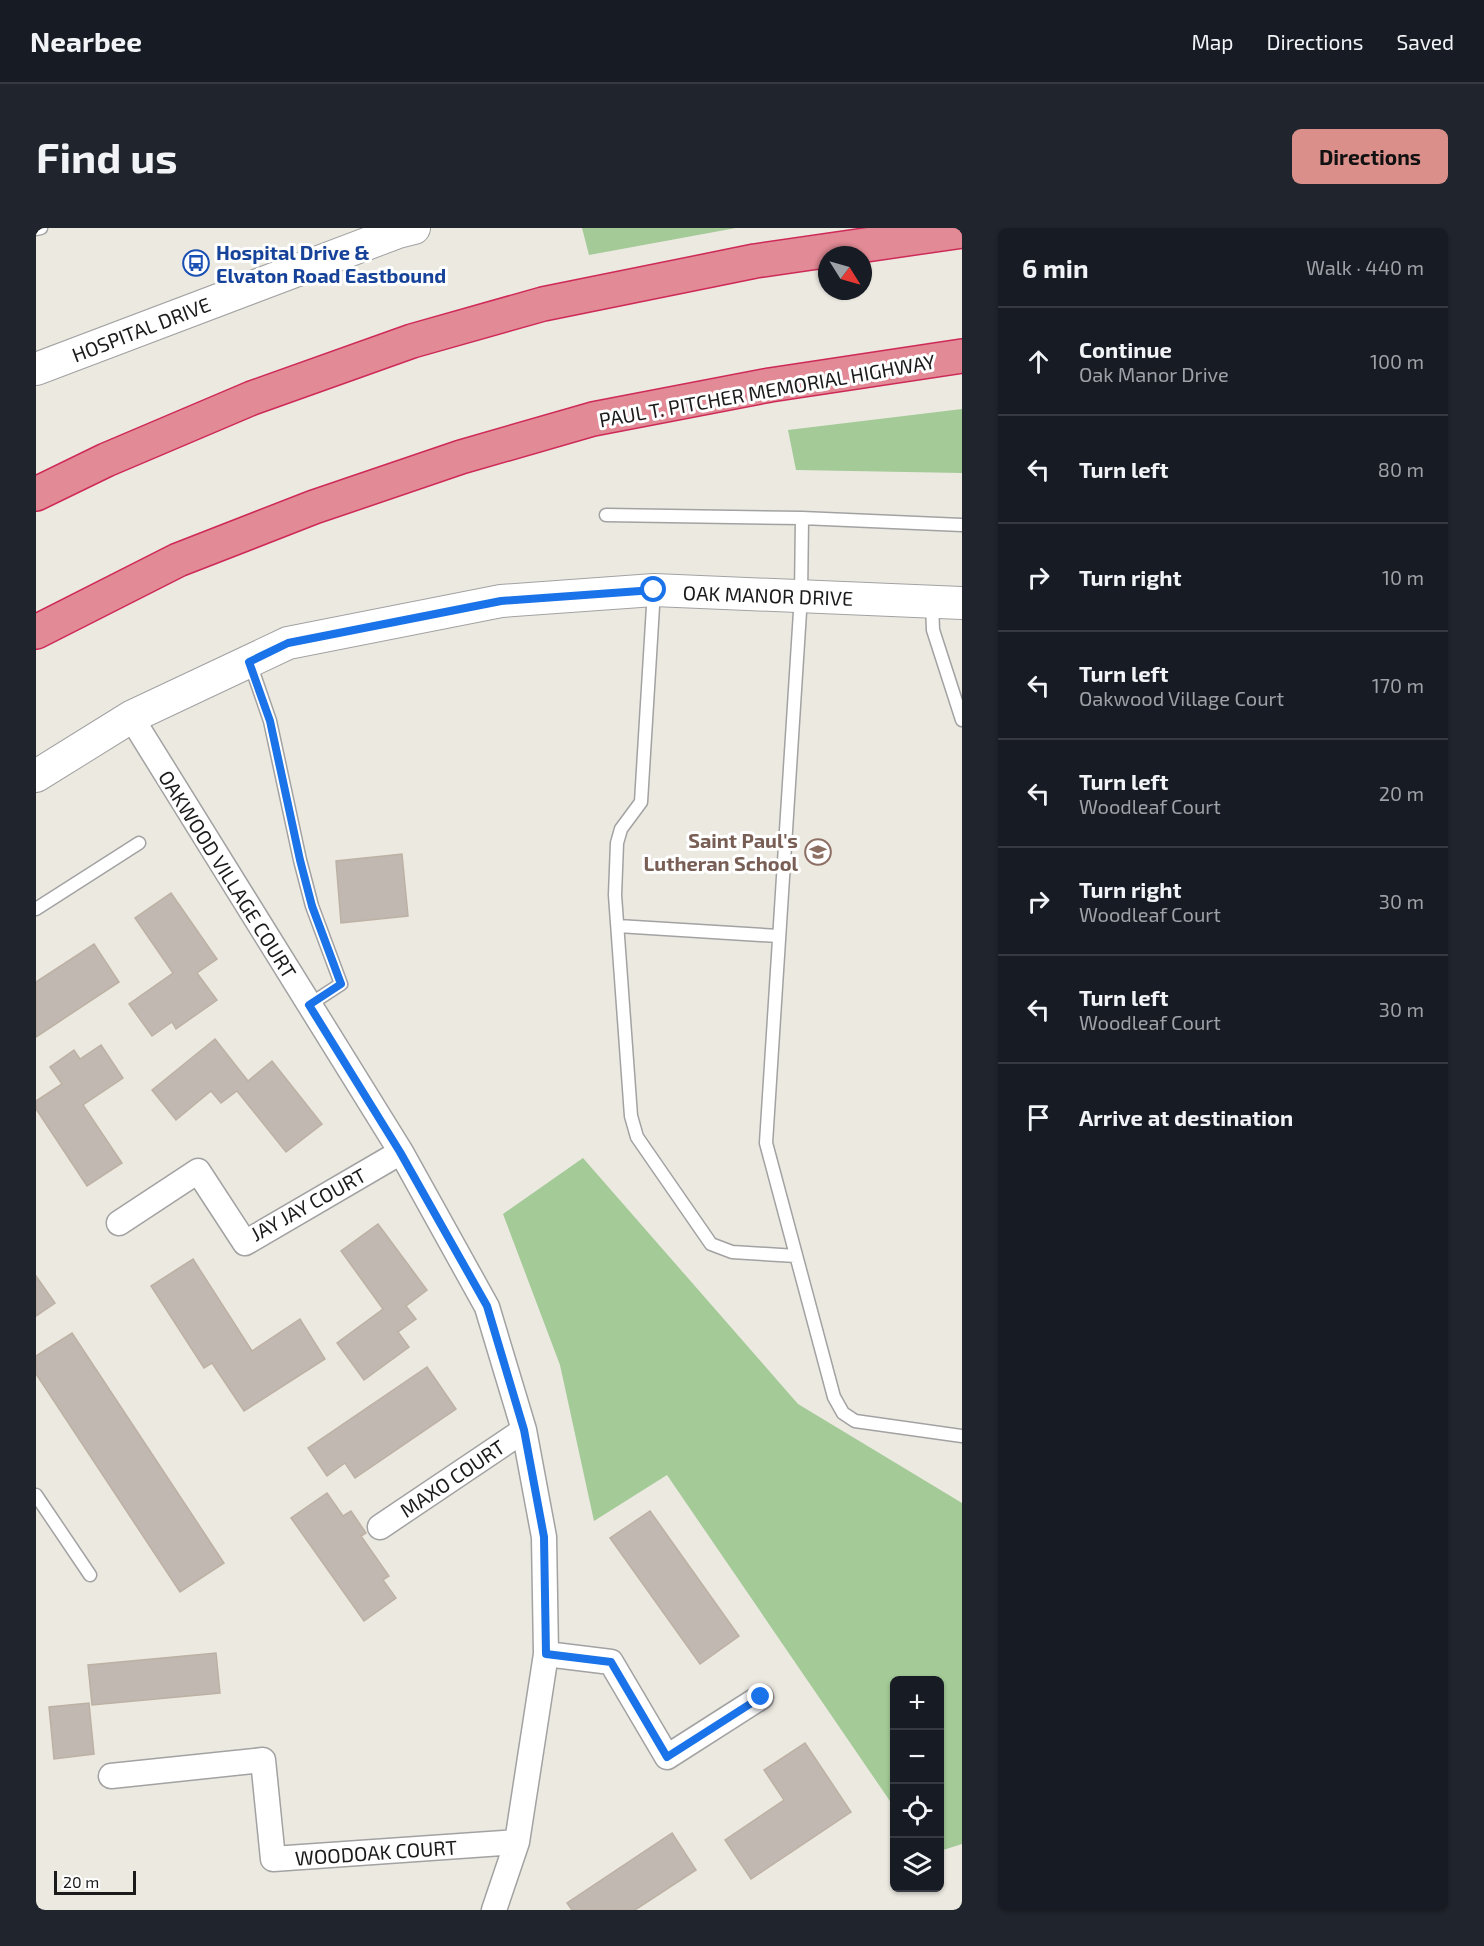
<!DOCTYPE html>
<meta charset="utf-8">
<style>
:root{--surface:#171b24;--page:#20242c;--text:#f1f3f6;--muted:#9ea1a6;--line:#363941;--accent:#da8f8b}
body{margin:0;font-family:"Exo 2",sans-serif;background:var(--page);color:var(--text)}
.controls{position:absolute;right:18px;bottom:18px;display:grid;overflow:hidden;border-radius:9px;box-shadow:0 2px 4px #0004}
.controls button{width:54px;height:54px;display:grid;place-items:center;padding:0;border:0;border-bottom:2px solid var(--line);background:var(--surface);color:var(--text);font:30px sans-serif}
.compass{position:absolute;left:782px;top:18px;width:54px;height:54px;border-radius:50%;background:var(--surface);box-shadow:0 2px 4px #0004;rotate:127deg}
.scale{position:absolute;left:18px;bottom:15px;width:82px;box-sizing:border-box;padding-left:6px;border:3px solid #1b1b1b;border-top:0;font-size:16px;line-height:21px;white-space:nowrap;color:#1b1b1b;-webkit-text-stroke:4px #fff;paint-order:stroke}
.stop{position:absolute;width:18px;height:18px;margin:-14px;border:4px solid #1a73e8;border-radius:50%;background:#fff}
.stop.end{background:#1a73e8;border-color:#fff;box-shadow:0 2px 6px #0008}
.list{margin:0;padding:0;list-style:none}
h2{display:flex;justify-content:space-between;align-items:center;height:78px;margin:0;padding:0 24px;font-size:26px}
h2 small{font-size:20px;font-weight:400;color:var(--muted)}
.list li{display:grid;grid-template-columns:39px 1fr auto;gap:18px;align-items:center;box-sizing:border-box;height:108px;padding:0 24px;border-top:2px solid var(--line)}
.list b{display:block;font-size:22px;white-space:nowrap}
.list p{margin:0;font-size:20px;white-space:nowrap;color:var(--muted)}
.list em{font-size:20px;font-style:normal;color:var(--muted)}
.icon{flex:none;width:33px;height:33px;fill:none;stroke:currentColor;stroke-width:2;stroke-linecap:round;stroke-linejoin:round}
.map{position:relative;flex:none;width:926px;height:1682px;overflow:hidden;border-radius:9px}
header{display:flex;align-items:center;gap:36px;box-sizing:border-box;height:84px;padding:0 30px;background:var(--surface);border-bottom:2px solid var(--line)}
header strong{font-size:28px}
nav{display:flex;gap:33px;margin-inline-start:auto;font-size:21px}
.intro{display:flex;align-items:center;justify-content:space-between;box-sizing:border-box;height:144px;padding:0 36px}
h1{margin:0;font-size:42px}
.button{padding:15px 27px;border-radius:9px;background:var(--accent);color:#111;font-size:21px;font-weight:700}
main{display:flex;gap:36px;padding:0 36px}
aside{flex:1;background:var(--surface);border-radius:9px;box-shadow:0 2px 4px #0004}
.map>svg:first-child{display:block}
</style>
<header>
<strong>Nearbee</strong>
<nav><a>Map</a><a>Directions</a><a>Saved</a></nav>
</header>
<div class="intro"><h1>Find us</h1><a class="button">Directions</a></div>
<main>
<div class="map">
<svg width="926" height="1682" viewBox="0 0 926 1682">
<rect width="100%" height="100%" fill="#ece9e1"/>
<!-- forest -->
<path fill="#a3ca97" d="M546 0H700L553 27Z
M926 181V245L760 242 752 202Z
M547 930 762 1176 926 1275V1616L904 1623V1452H858V1579L631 1247 558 1293 524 1137 467 986Z"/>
<!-- building -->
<path fill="#c1b8b1" stroke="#bdb1a4" stroke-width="1.5" d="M366 626 372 688 305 695 300 633Z
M135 665 181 731 161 745 181 772 140 801 136 794 116 808 93 776 137 745 99 690Z
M58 716 83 754 0 809V754Z
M179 811 212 853 236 833 286 896 250 924 201 863 185 875 175 863 140 892 116 862Z
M65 817 87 850 47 877 86 935 51 958 0 881V873L26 856 14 839 38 822 44 831Z
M342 996 391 1062 370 1078 380 1091 362 1104 373 1119 328 1152 301 1115 347 1081 305 1023Z
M157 1031 216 1123 264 1091 289 1131 208 1183 176 1135 168 1140 115 1058Z
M0 1048 19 1075 0 1088Z
M36 1105 188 1335 144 1364 0 1146V1128Z
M391 1139 420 1181 319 1250 309 1235 291 1248 272 1220Z
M291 1265 307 1288 315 1283 330 1305 325 1308 353 1348 347 1352 360 1370 328 1393 255 1290Z
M614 1283 703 1408 664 1436 574 1310Z
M180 1425 184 1465 56 1477 52 1437Z
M53 1475 58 1526 18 1531 13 1479Z
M769 1515 815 1584 715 1651 689 1612 748 1572 728 1542Z
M636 1605 660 1642 599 1682H536L531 1675Z"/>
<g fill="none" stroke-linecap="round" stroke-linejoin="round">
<!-- service casing -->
<g stroke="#a2a2a2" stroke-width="15">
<path id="service" d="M0 1 5 0
M570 287 766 290 926 297
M766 290 765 368 730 915 798 1169 807 1185 819 1193 926 1208
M618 362 605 574 585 601 581 615 579 667 595 888 601 909 675 1016 696 1024 760 1028
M896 375 897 402 926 492
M214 435 234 493 264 632 276 678 305 756 273 777
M0 681 103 615
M582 698 742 708
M0 1267 54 1347"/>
</g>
<!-- minor casing -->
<g stroke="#a2a2a2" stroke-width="27">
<path id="minor" d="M95 489 365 924 451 1079 488 1202 508 1309 510 1426 481 1614 458 1682
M83 995 162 943 209 1015 365 924
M344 1299 488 1202
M510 1426 575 1434 631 1529 725 1469
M75 1548 227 1532 237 1631 481 1614"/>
</g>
<!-- tertiary casing -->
<g stroke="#a2a2a2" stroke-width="34">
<path id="tertiary" d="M0 141 362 4 378 0
M0 548 95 489 252 415 465 373 618 362 926 375"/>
</g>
<!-- motorway casing -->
<g stroke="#ce2a57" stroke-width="36">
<path id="motorway" d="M0 266 70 232 216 170 376 113 507 76 719 33 926 3
M0 404 142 332 278 279 425 229 557 191 734 157 926 128"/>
</g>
<!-- service -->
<use href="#service" stroke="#fff" stroke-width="12"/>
<!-- minor -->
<use href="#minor" stroke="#fff" stroke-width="24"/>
<!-- tertiary -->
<use href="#tertiary" stroke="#fff" stroke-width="32"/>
<!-- motorway -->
<use href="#motorway" stroke="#e28a95" stroke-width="33"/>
</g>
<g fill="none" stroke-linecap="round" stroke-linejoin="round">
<!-- route -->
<path stroke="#1a73e8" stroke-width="8" d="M618 362 465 373 252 415 213 434 234 493 264 632 276 678 305 756 273 777 364 924 451 1078 488 1202 508 1309 510 1426 575 1434 631 1529 725 1469"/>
</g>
<!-- icons -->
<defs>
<g id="bus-ring" transform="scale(1.35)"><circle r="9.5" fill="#fff" stroke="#1a4fb4" stroke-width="1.5"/><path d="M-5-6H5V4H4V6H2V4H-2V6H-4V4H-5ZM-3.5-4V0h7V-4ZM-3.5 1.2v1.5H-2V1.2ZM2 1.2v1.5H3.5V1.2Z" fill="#1a4fb4"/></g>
<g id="school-ring" transform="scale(1.35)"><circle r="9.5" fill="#fff" stroke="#8d6e63" stroke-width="1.5"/><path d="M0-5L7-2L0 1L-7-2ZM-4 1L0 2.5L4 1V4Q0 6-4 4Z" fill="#8d6e63"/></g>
</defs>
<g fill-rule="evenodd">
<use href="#bus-ring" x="160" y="35"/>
<use href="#school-ring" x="782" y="624"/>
</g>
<g text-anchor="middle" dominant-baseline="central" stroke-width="6" stroke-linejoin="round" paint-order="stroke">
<!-- transit labels -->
<g font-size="20" font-weight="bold" fill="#164399" stroke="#fff" text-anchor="start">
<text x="180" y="24">Hospital Drive &amp;<tspan x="180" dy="23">Elvaton Road Eastbound</tspan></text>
</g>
<!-- street labels -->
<g font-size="20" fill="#1b1b1b" stroke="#fff">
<text transform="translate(105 101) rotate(-21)">HOSPITAL DRIVE</text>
<text transform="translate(731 162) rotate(-10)">PAUL T. PITCHER MEMORIAL HIGHWAY</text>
<text transform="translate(732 367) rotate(2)">OAK MANOR DRIVE</text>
<text transform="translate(192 646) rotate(58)">OAKWOOD VILLAGE COURT</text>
<text transform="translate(272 976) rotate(-29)">JAY JAY COURT</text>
<text transform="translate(416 1250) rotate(-34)">MAXO COURT</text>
<text transform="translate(340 1624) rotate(-4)">WOODOAK COURT</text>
</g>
<!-- education labels -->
<g font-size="20" font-weight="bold" fill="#785e54" stroke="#fff" text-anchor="end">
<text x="762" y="612">Saint Paul's<tspan x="762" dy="23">Lutheran School</tspan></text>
</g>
</g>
</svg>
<div class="controls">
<button>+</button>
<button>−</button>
<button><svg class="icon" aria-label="locate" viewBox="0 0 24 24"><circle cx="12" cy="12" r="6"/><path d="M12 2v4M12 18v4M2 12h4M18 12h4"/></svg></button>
<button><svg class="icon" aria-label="layers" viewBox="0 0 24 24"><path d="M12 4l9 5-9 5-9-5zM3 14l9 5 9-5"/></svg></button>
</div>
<svg class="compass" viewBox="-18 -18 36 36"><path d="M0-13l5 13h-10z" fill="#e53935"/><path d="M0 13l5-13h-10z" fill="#9ea1a6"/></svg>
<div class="scale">20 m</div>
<div class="stop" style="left:618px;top:362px"></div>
<div class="stop end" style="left:725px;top:1469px"></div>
</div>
<aside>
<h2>6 min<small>Walk · 440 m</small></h2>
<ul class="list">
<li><svg class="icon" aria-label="ahead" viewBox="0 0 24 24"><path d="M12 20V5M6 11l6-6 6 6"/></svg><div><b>Continue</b><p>Oak Manor Drive</p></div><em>100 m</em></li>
<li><svg class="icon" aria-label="left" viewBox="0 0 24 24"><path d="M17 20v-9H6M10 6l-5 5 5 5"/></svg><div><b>Turn left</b></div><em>80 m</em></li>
<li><svg class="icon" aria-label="right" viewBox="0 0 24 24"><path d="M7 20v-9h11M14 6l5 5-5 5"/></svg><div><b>Turn right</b></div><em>10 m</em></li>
<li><svg class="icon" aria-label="left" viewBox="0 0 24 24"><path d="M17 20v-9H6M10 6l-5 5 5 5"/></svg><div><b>Turn left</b><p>Oakwood Village Court</p></div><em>170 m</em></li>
<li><svg class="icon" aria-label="left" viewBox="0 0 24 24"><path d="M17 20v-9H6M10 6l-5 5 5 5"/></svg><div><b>Turn left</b><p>Woodleaf Court</p></div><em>20 m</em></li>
<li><svg class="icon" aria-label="right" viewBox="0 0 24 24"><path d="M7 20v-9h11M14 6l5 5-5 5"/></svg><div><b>Turn right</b><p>Woodleaf Court</p></div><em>30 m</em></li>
<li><svg class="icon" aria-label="left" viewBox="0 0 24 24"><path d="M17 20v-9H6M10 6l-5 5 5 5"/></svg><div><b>Turn left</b><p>Woodleaf Court</p></div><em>30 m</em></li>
<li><svg class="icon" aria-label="arrive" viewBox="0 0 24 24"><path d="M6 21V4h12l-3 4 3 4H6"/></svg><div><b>Arrive at destination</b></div></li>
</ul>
</aside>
</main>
